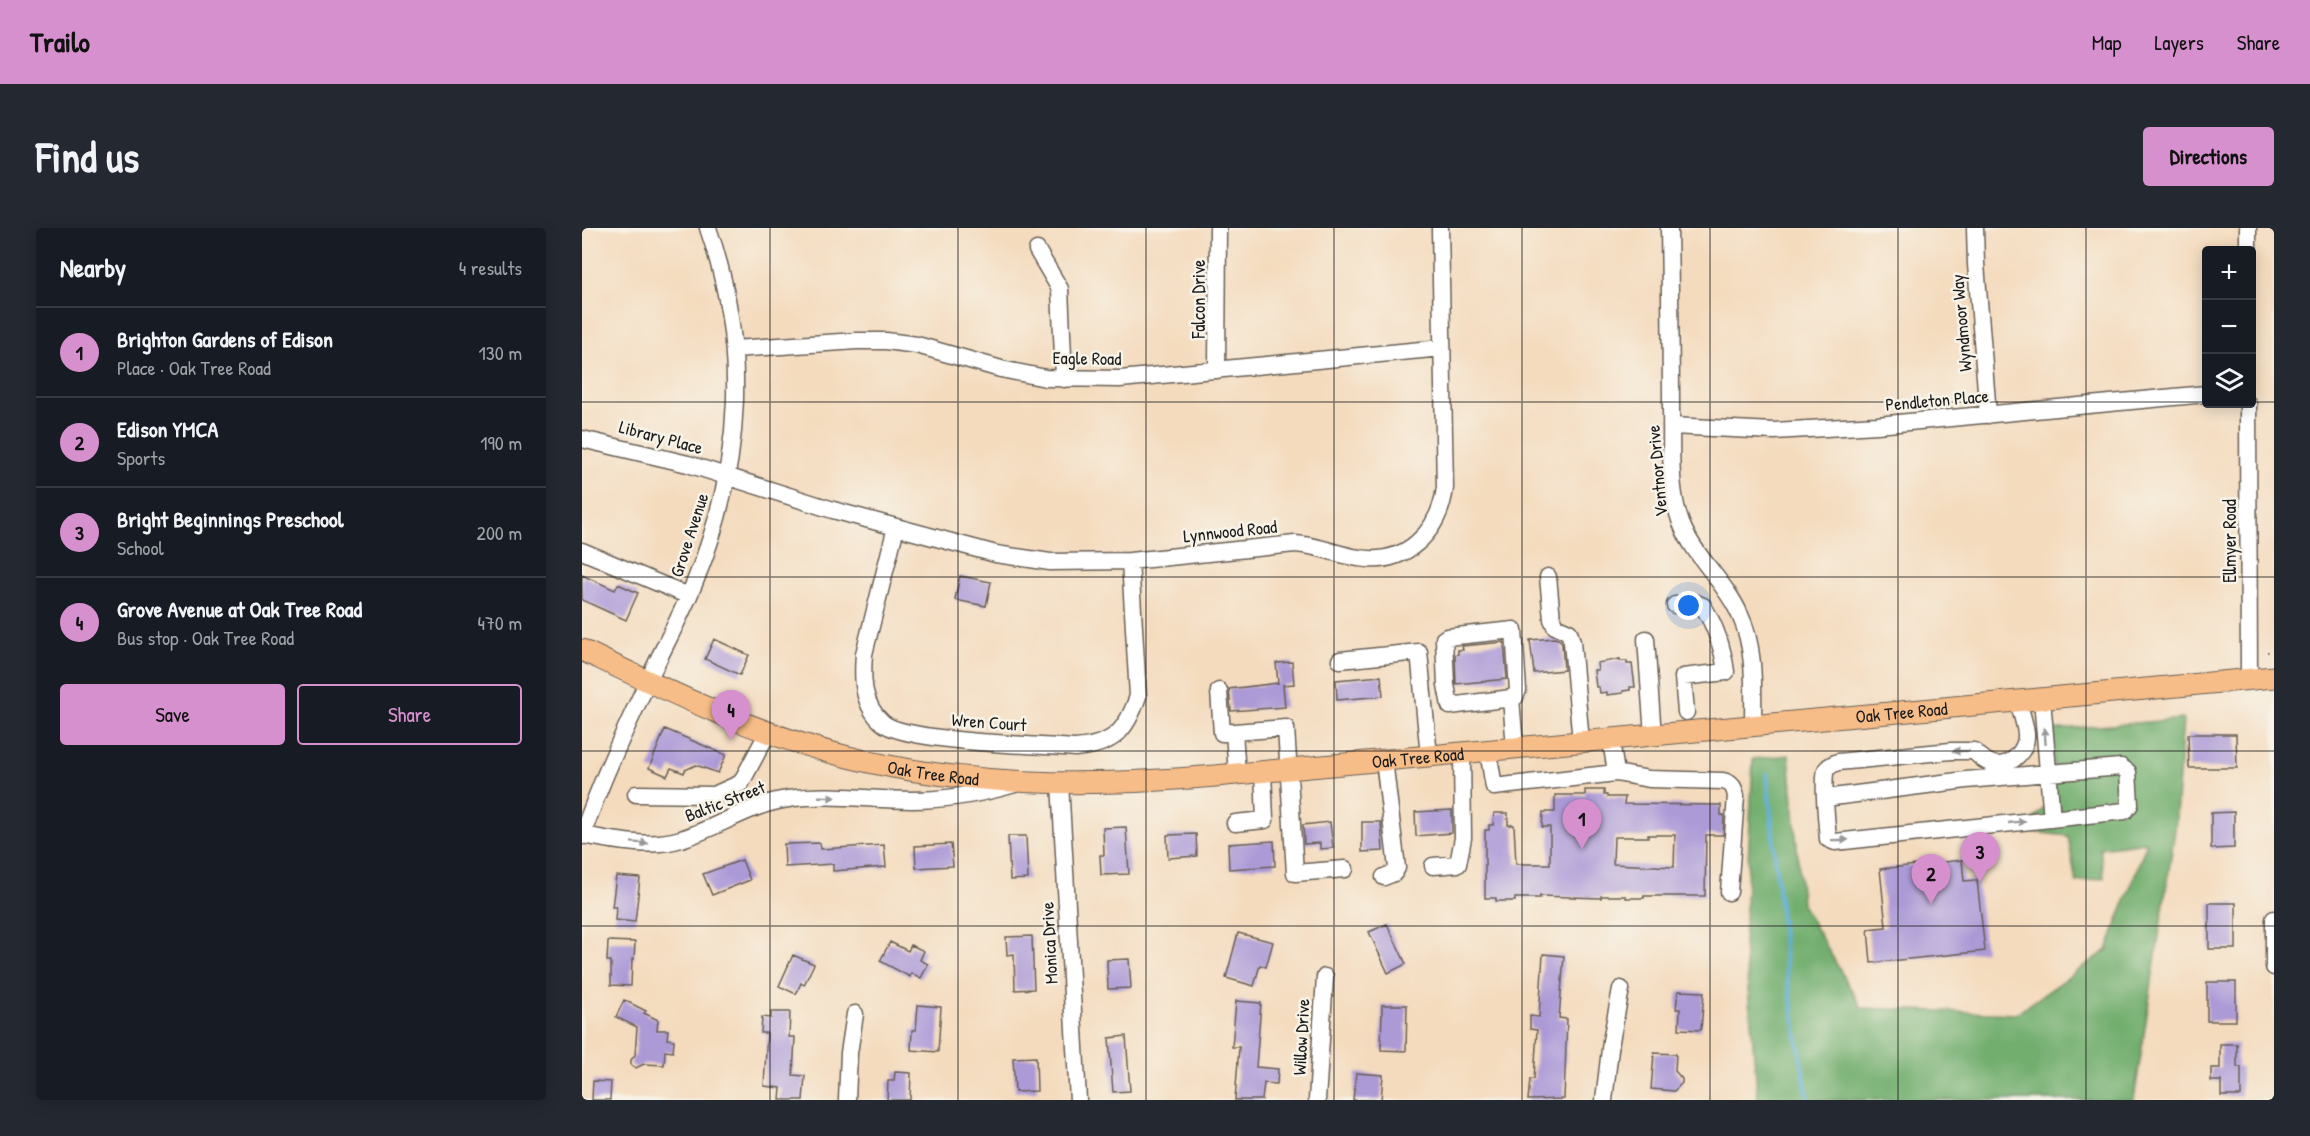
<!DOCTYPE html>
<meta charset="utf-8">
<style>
:root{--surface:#171b24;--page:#242831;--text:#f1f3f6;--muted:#9ea1a6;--line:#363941;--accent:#d690ce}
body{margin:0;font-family:"Patrick Hand",sans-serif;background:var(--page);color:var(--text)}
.controls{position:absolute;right:18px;top:18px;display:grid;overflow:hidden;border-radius:6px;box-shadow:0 3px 15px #0003}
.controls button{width:54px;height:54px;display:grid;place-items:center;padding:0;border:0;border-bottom:2px solid var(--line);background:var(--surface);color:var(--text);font:30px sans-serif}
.you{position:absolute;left:1107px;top:378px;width:21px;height:21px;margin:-15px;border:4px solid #fff;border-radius:50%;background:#1a73e8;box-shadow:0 0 0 9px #1a73e833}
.badge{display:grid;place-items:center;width:39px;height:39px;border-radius:50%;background:var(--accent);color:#111;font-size:20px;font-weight:700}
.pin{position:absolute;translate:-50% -50px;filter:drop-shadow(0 2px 3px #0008)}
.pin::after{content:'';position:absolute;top:32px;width:21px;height:18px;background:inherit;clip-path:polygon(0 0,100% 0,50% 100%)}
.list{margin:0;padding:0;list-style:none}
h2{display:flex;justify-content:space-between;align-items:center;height:78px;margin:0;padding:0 24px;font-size:26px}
h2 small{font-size:20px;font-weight:400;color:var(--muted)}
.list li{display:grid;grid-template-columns:39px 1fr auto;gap:18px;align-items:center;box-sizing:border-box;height:90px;padding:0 24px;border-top:2px solid var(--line)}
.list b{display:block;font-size:22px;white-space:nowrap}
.list p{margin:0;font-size:20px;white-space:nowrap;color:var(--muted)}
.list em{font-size:20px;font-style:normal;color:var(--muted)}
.actions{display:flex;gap:12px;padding:18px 24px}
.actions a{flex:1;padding:14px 0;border:2px solid var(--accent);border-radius:6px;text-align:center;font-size:21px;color:var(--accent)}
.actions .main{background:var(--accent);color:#111}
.icon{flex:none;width:33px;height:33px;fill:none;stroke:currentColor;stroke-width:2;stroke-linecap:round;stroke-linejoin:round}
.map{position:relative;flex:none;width:1692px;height:872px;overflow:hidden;border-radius:6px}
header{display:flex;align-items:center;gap:36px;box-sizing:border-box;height:84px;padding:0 30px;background:var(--accent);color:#111}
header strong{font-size:28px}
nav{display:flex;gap:33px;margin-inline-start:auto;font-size:21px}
.intro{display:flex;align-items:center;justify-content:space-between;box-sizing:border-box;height:144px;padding:0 36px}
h1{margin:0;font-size:42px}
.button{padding:15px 27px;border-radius:6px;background:var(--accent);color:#111;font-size:21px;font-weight:700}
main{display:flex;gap:36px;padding:0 36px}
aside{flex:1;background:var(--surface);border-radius:6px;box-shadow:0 3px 15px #0003}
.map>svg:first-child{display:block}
</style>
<header>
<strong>Trailo</strong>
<nav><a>Map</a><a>Layers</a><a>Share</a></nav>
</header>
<div class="intro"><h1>Find us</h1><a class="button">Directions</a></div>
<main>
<aside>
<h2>Nearby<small>4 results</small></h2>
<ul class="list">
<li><span class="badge">1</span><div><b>Brighton Gardens of Edison</b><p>Place · Oak Tree Road</p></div><em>130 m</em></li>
<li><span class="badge">2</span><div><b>Edison YMCA</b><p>Sports</p></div><em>190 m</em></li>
<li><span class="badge">3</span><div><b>Bright Beginnings Preschool</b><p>School</p></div><em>200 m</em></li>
<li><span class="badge">4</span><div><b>Grove Avenue at Oak Tree Road</b><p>Bus stop · Oak Tree Road</p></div><em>470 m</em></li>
</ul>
<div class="actions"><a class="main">Save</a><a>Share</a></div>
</aside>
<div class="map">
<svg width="1692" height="872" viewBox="0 0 1692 872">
<rect width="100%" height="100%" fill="#f7f3e8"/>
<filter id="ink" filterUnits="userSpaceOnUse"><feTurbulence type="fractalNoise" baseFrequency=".0167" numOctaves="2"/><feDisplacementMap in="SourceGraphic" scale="12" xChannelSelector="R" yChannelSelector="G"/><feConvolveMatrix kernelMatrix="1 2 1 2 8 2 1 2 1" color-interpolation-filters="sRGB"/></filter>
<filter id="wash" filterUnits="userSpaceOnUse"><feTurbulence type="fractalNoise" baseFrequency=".008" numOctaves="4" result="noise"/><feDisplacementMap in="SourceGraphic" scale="24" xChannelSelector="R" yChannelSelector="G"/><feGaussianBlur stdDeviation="1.35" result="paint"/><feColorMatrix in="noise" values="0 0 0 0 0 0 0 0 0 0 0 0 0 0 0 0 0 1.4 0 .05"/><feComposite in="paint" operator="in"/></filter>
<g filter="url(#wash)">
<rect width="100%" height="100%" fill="#f4dbbe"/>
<!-- forest -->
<path fill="#72ae6e" stroke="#476545" stroke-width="1.5" d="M1601 491 1593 602 1552 872H1176L1162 716 1171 531 1207 527 1220 676 1280 780 1434 786 1525 722 1565 614 1518 620 1522 650 1494 654 1486 608 1441 603 1473 568 1469 502Z"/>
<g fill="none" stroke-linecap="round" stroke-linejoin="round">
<!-- stream -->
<path stroke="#5cafd7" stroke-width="4" d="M1185 546 1204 743 1226 872"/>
</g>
<g id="blocks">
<!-- building -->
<path fill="#ac9ad7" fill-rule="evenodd" d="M0 347 33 362 36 356 56 365 44 392 0 372Z
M378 348 409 354 404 378 373 372Z
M973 410 978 412 980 416 982 442 952 445 948 412Z
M132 411 167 427 158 447 123 431Z
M922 414 925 451 874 456 873 427 876 426V422H881L880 418Z
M1038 431V433H1045V436H1050L1053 459H1048V462L1041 463V465L1025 467V464L1018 465 1017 459H1014L1012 442H1016L1015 435Z
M710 434 712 456 701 457 703 479 649 483 647 461 696 455 694 435Z
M799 448 801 468 755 472 754 452Z
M83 501 144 527 136 545 114 537 103 542 102 545 89 540 85 548 67 540Z
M1606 506H1654L1655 540H1607Z
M1003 562H1022V567H1025V569H1043L1042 576 1139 577V587H1142L1141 607H1124L1123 668H1062V670H1044V668H1019V670L958 668V670H933V673H914V670H903V602H907V597H911L912 585H926V597H932L934 636H968V599H960L961 584H973V567H1003ZM1066 607H1093L1092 639 1031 636 1032 609H1066Z
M870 582V605L834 608 833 584Z
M1652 584V620L1629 621V585Z
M748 594 751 620 738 621V615L722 616 721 597Z
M780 594H799L801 623 780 624Z
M544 599 547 646 519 647 518 627H522L521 600Z
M614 606 615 628 586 630 585 607Z
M426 608H444L446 651 428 652Z
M692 613 693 638 647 641 646 616Z
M238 615 239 621 302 617 304 639 251 643V636L203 639 202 616Z
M369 616 371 638 334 640 333 618Z
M160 632 168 652 130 667 121 646Z
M1380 632 1382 653 1395 652 1403 723 1289 735 1286 701 1304 699 1298 641Z
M34 648 58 650 53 694 33 692 34 679H30Z
M1627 675H1654V721H1627Z
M805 696 824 736 806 745 787 704Z
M656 705 691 714 684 739 678 737 672 758 644 750Z
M450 708 452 761 433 762 432 726 425 727 424 709Z
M26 713 53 714 52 731H50L49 758 29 757V733H25Z
M308 714 326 723 329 717 342 723 338 732 346 736 339 750 329 745 328 749 298 733Z
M961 726 982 728 977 790 985 791 982 871 946 872 948 851H952L955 802 948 801V788L957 789Z
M211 727 232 736 222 757 219 755 214 766 197 758Z
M547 731 549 760 526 761 525 732Z
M1625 754H1654V793H1625Z
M1096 763 1122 764 1119 802 1097 801 1098 781H1094Z
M42 772 64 783 62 785 76 792 75 802H86L85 811 92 812 91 824 83 823 82 837 62 836 54 840 49 837V832L53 827 55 799 34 789Z
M654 773 679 775 674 839 696 841 695 856 682 855 680 872H653L657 819H650Z
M336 777 359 779 356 824 329 822 330 802H334Z
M800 777H825L824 823 799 822Z
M189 784H208L207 809H213L211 847 223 848 221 872H198L199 860 182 858 185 805H179L180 789 189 790Z
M544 808 548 863 531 864 527 810Z
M1638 816H1655V839H1659V868H1639V853H1629V840H1638Z
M1072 825 1094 826 1093 843 1100 851V855L1092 863 1069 861Z
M454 829 455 863 433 864 431 830Z
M313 844 329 845 328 872H305L306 853H312Z
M774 845 801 847 799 872H771Z
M11 853 29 854 28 872H10Z"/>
</g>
</g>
<g filter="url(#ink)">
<use href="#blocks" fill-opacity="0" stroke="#685f55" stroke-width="1.5"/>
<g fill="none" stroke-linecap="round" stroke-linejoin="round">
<!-- minor casing -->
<g stroke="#685f55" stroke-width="19">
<path id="minor" d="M1087 0C1088 61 1089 121 1089 182 1090 218 1086 261 1099 295 1112 329 1143 353 1158 387 1174 421 1171 462 1171 499
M1393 0 1394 36 1406 187
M455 22 478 61 482 151
M1666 22V0
M152 121 275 113H304L335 117 419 141 464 150 538 151 860 120
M635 142 636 0
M1666 176 1667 451
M1089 198 1192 203 1295 197 1624 166
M0 211 106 236 251 282 414 326 468 334 548 333 713 316C736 317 755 327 777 330 824 338 857 304 863 260L858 0
M314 299 282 426C280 451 280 477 301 495 323 514 457 517 493 520 531 517 544 504 556 468L548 333
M0 323 107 368
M966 349 970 391 973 398 987 404 990 414 999 514
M1093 377 1114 375 1121 378C1134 399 1141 420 1144 444L1101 449 1104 484
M1064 411 1071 508
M758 432 837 424 847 528
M637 463 640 505 652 504
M929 470 933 469 936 462 932 402 865 409 862 411 864 457 868 478 929 470 933 520
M1460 471 1470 591
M906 523 912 559 1034 545 1029 512
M1034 545 1067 551 1141 553C1150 555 1152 559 1154 568L1147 664
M655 546 652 504 704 500 713 645 763 641
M478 555 496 872
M1244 565 1251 569 1384 552 1539 539 1546 544 1548 577 1543 583 1253 614 1246 611C1245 598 1240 552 1244 542 1247 537 1251 536 1256 534L1369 523H1392C1398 529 1406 537 1416 537 1432 536 1445 521 1444 506 1443 495 1439 484 1436 474
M54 566 132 567 159 555 186 504
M653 595 683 592 681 543
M0 607C32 612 67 621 99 611 136 600 168 576 206 571 247 565 289 572 329 572 365 572 399 566 433 556
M0 608C18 555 42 504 66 453 82 418 102 383 116 346 161 233 166 115 126 0
M851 638 876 636 881 610 880 525
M802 649 812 645 815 640 802 532
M1692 691V739
M265 872 267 825 273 786
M735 872 743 749
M1022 872 1029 813 1039 761"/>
</g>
<!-- major casing -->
<g stroke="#685f55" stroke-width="23">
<g id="major">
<path id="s1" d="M0 422C86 463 173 506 266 529 385 559 511 559 633 548L1692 449"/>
</g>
</g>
<!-- path -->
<path stroke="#685f55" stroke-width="2" stroke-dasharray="1.5 4.5" stroke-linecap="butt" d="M1685 424H1692"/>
<!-- minor -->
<use href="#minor" stroke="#fff" stroke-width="16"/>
<!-- major -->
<use href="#major" stroke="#f7bd88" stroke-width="21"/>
</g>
<!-- one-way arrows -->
<defs><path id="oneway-solid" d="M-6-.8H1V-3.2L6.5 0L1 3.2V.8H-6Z" transform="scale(1.5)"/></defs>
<g fill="#999">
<use href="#oneway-solid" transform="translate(1463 508) rotate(-94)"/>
<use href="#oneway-solid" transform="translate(1379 523) rotate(179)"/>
<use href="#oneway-solid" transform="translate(245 569) rotate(2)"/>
<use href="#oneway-solid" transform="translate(1435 594) rotate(-6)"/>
<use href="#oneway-solid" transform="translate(1258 612) rotate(-1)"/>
<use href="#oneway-solid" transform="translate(58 615) rotate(4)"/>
</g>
</g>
<!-- grid -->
<path fill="none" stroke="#1c1c1c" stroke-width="1.5" stroke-opacity="0.55" d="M188 0V872M376 0V872M564 0V872M752 0V872M940 0V872M1128 0V872M1316 0V872M1504 0V872M0 174H1624M1670 174H1692M0 349H1692M0 523H1692M0 698H1692"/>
<g text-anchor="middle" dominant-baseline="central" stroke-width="5" stroke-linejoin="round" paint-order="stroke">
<!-- street labels -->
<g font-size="18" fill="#1c1c1c" stroke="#f7f3e8">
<text transform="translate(616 71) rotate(-90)">Falcon Drive</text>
<text transform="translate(1379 95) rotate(-95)">Wyndmoor Way</text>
<text transform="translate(505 130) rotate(1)">Eagle Road</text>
<text transform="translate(1355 172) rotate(-5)">Pendleton Place</text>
<text transform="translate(79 209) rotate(15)">Library Place</text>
<text transform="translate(1075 243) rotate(-95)">Ventnor Drive</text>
<text transform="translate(648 303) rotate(-6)">Lynnwood Road</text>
<text transform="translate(107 307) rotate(-72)">Grove Avenue</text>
<text transform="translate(1647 313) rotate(-90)">Ellmyer Road</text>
<text stroke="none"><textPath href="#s1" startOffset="1346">Oak Tree Road</textPath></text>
<text transform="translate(407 494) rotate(4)">Wren Court</text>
<text stroke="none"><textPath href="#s1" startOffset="860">Oak Tree Road</textPath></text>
<text stroke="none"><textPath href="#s1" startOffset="374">Oak Tree Road</textPath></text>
<text transform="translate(143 573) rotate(-21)">Baltic Street</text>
<text transform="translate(467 715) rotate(-93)">Monica Drive</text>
<text transform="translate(719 809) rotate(-87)">Willow Drive</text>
</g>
</g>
</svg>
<div class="controls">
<button>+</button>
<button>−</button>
<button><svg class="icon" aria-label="layers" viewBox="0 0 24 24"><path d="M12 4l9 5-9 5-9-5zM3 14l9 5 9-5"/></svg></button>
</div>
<div class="you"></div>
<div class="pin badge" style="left:1000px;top:621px">1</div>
<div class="pin badge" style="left:1349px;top:676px">2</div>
<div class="pin badge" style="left:1398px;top:654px">3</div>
<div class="pin badge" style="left:149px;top:512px">4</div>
</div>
</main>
